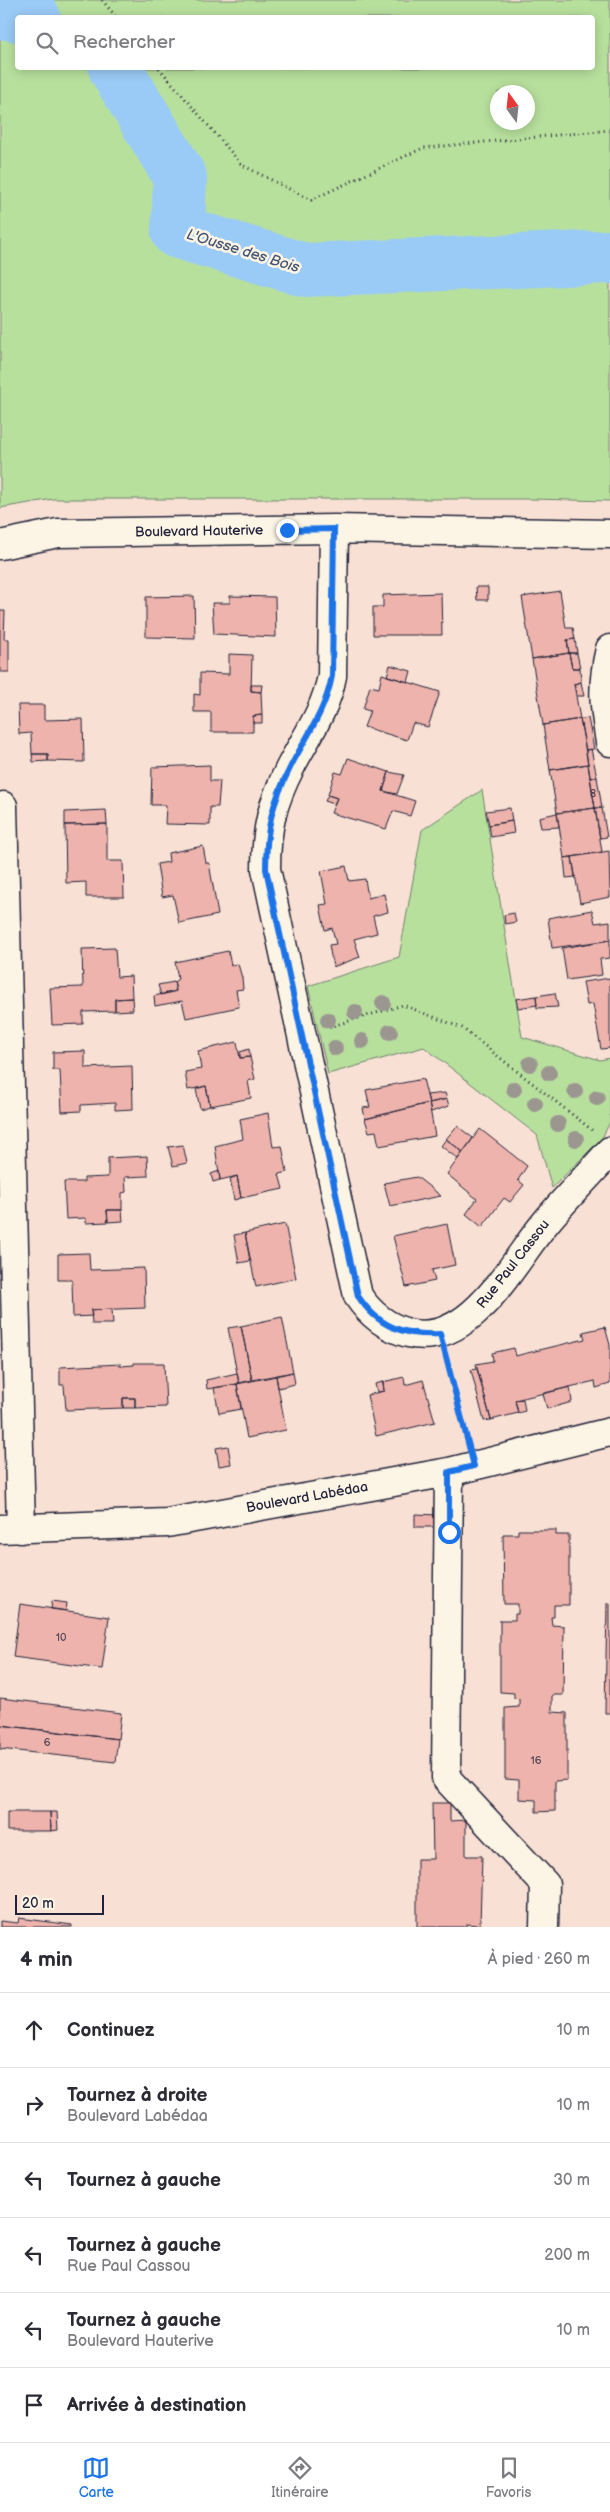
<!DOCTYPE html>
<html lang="fr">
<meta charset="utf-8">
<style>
:root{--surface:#fff;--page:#f7f7f7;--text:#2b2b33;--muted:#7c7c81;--line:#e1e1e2;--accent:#1a73e8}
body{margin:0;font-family:"Balsamiq Sans",sans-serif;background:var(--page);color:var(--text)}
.compass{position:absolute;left:490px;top:85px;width:45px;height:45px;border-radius:50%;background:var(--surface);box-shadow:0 2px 12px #0003;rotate:345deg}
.scale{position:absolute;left:15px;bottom:12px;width:89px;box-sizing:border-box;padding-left:5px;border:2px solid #22223b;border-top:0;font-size:14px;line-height:18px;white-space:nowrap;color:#22223b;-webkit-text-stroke:4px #fcf5e5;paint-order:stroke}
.stop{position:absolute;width:15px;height:15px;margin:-11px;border:4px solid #1a73e8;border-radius:50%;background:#fff}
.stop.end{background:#1a73e8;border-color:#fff;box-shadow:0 1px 5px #0008}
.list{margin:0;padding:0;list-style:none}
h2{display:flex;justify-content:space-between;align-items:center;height:65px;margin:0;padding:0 20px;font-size:21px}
h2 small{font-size:16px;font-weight:400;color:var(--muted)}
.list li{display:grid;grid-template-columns:32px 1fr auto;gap:15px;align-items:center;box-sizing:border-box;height:75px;padding:0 20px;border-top:1px solid var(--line)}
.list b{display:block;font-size:19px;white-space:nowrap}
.list p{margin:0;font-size:16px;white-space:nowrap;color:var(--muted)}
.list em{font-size:16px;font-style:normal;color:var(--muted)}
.icon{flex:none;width:28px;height:28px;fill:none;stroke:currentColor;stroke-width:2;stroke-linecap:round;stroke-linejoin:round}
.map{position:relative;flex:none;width:610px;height:1927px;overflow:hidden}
.search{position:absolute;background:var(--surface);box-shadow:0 2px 12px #0003;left:15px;right:15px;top:15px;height:55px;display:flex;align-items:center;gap:12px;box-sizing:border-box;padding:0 18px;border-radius:5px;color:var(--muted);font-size:19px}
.sheet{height:515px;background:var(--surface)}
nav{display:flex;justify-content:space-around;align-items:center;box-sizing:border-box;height:70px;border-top:1px solid var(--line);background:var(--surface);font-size:14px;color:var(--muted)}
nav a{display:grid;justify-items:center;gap:2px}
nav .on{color:var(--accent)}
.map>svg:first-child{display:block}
</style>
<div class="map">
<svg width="610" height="1927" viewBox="0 0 610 1927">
<rect width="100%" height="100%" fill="#f8e1d4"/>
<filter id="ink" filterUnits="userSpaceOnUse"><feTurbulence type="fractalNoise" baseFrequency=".02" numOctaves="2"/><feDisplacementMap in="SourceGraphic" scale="10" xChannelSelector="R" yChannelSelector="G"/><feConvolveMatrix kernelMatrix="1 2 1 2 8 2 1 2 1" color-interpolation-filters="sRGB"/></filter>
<g filter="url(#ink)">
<!-- green -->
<path fill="#b8e09d" stroke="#6d816c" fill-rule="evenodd" d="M0 0H610V501L531 499H53L0 508ZM18 18H592V68H18ZM498 92H528V122H498Z
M482 790 522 1037 600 1060 610 1058V1122L602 1138 552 1188 537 1135 424 1047 328 1074 308 986 399 957 422 830Z"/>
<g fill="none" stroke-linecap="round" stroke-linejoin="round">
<!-- river -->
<path stroke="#9acbf6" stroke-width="54" d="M0 12 34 18
M115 68 180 177 178 232 305 270 610 257"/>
</g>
<!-- building -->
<path fill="#eeb3ac" stroke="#22223b" d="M476 587H488V600H477Z
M560 591 566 628H573L575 639 567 640 569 653 532 659 522 597Z
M441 593 442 635H373V607H383V595Z
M194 596 195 638 146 637V597Z
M230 596 275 597 276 637 214 634 212 603H230Z
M0 611H5L4 639H9V672H0Z
M575 639 577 653H569L567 640Z
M569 653H577L580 668H572Z
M569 653 572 668H580L581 682 574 684 580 719 543 725 532 659Z
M229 654 252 655 251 691 261 692 262 715 253 716V732H211V712H194V694L200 695V673L229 674Z
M390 665 411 671 408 682 387 676Z
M382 674 440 692 428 727 413 723 407 740 364 727 370 711 363 709 370 686 379 688Z
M581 682 584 696H577L574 684Z
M251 685H262L261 692 251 691Z
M18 705H44V720L83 719 84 762 48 761V754H32L31 733 19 734Z
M262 715V723H253V716Z
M588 718 594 749 586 750 580 719Z
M580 719 588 764 550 770 543 725Z
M591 749 597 777 590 778 586 750Z
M32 754H48V761L33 762Z
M348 758 389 772 383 791 415 801 410 816 393 811 386 829 331 813 337 798 328 795 335 772 342 774Z
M588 764 595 808 557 813 550 770Z
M210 765V781H220L218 807H210V825L165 824 166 805H151L152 767Z
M389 772 404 775 397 794 383 791Z
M597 777 602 808H595L590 778Z
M328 795 337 798 334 804 325 801Z
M510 808 512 821 489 825 486 811Z
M595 808 602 852 564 858 557 813Z
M595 808H602L607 837 600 838Z
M106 810 107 824 65 825V812Z
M557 813 559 827 541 828 539 817Z
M512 821 514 833 491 837 489 825Z
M107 824V861H123L124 897H86V882L66 883 65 825Z
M203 846 206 863H209L218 915 179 923 173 895 162 897 157 864 169 862 168 853Z
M609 851 610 897 580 903 572 857Z
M572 857 575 877 566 878 564 858Z
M346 866 349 881 365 879 368 898 384 894 388 912 373 916 377 933 354 939 360 957 333 967 329 945 336 944 332 928 325 930 320 905 327 904 321 871Z
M592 910 595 923 610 921V940L552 948 548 918Z
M514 913 516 922 505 924 504 915Z
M610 940V958L600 959 602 975 567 980 562 948Z
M115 948 117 977 131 976 132 998 115 999V1011L83 1012V1024L52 1025 50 988 83 987 82 949Z
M228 951 231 965 238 964 242 978 243 989 236 990 239 1007 186 1018 182 1001 155 1006 154 996 176 991 174 982 178 979 175 962Z
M610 978V1048L601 1049 593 1004 587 1005 583 982Z
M174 982 176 991 161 995 158 985Z
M555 993 558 1007 537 1008 536 996Z
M536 996 537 1005 518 1008 516 999Z
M132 998 133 1010 115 1011V999Z
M237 1042 240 1058 250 1057 255 1079 248 1081 251 1098 210 1106 206 1086 188 1090 185 1072 201 1069 198 1051Z
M249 1049 250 1057 240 1058V1052Z
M85 1051V1068L132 1066 133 1109 115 1110V1103L81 1105V1111L62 1112 60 1070H53V1052Z
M423 1079 429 1103 365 1119 363 1108 370 1107 366 1090Z
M206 1086 210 1106 200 1109 196 1089Z
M445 1093 447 1099 429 1103 427 1095Z
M447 1099 449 1106 431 1112 429 1103Z
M429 1103 435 1136 379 1146 376 1131 369 1132 365 1119Z
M268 1113 273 1147 282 1146 287 1172 279 1174 283 1189 241 1198 237 1176 220 1180 215 1146 243 1139 240 1119Z
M457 1126 473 1138 463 1152 446 1139Z
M480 1129 527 1166 518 1180 524 1185 510 1202 504 1198 482 1227 466 1214 477 1199 447 1174Z
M446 1139 463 1152 458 1159 441 1146Z
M183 1145 187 1163 173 1166 168 1147Z
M147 1156 148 1176 125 1177 126 1192 122 1193V1210H107L108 1222 86 1223V1218L66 1219 64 1182H84V1178L108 1177V1158Z
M219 1171 220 1180 213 1182 211 1174Z
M237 1176 241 1198 234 1200 230 1179Z
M417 1177 441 1196 390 1206 384 1183Z
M107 1210H122L123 1221 108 1222Z
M285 1224 296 1278 256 1287 245 1233Z
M447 1224 455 1265 432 1270 435 1281 406 1287 393 1236Z
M245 1233 250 1261 239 1263 234 1235Z
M89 1253 90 1270 144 1268 145 1308 91 1310 92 1316 73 1317 72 1280H58V1254Z
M112 1309 113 1324H92L91 1310Z
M282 1317 293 1372 252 1380 241 1326Z
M241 1326 252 1380 239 1383 228 1328Z
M605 1327 610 1345V1384L596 1388 595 1381 515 1400 518 1413 491 1420 476 1364 493 1361 492 1353 514 1348 516 1356 523 1354 585 1339 583 1332Z
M134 1363H164L166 1407 135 1408V1398H123V1408L66 1410 64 1385H60V1367L121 1364V1366L134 1365Z
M477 1369 491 1420 484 1421 471 1370Z
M293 1372 295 1384 278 1388 276 1376Z
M237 1373 239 1383 237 1384 207 1389 206 1380Z
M276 1376 286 1430 247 1438 237 1384Z
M404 1377 405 1385 423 1380 435 1422 376 1436 367 1395 384 1391 383 1382Z
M383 1382 384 1391 377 1392 375 1384Z
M237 1384 241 1409 219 1413 214 1388Z
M570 1387 572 1402 547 1409 543 1394Z
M123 1398H135V1408H123Z
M523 1399 525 1411 518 1413 515 1400Z
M228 1446 231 1464 219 1466 216 1448Z
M415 1514 438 1515V1527H415Z
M518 1530H556V1535H569V1605H554V1617H551L552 1625 564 1626 563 1695H552V1712L567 1713V1780L555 1781V1811L536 1812V1800L519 1799V1780L505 1779V1708L519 1707V1699L514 1698V1693L500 1692V1620H515V1614H518V1604H504L503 1534H518Z
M52 1601 67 1603 66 1611 51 1609Z
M607 1603H610V1713H605Z
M20 1604 109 1617 102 1669 13 1657Z
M0 1698 121 1713 118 1739 0 1725Z
M0 1725 118 1739 115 1762 0 1749Z
M432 1803H450V1821L466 1820V1856H482L480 1925 466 1924V1927H417V1859H433Z
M7 1812H50L51 1831H7Z
M50 1812H57L58 1830 51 1831Z
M19 1918 72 1925V1927H0V1921L18 1923Z"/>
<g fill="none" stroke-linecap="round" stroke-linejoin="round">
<!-- minor casing -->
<g stroke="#22223b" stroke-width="31">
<path id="minor" d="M334 529 332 676C325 712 307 735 291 766 272 803 266 828 266 869L358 1296C370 1314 386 1327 408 1333 469 1348 509 1268 542 1227 563 1200 588 1177 610 1151
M0 545 58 533 334 529 610 534
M610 649C601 686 604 705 610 742
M3 806 21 1529
M449 1472 446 1778 545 1884 544 1927
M0 1529 167 1523 449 1472 610 1432"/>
</g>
<!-- path -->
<path stroke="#22223b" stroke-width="3" stroke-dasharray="1 4" stroke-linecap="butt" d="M102 0 117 18
M159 68 242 165 311 200 423 148 610 130
M329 1027 403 1005 462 1028 592 1130
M447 1360 467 1439"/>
<!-- minor -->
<use href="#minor" stroke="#fcf5e5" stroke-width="28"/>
</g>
<!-- trees -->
<g fill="#9b9790">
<circle cx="383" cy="1003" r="8"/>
<circle cx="355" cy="1012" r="8"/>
<circle cx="328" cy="1020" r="8"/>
<circle cx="390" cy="1032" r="8"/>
<circle cx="362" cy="1041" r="8"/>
<circle cx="335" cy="1048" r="8"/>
<circle cx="530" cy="1064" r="8"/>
<circle cx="549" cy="1073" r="8"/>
<circle cx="514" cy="1089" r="8"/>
<circle cx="575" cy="1091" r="8"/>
<circle cx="597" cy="1098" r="8"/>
<circle cx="535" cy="1104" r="8"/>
<circle cx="558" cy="1124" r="8"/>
<circle cx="576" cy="1139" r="8"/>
</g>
</g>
<g fill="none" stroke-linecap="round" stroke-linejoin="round" filter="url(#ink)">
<!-- route -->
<path stroke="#1a73e8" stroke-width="6" d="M287 530 334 529 332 676C325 712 307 735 291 766 272 803 266 828 266 869L358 1296C378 1327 404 1336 440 1334L474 1466 449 1472V1532"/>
</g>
<g text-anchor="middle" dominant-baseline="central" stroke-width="5" stroke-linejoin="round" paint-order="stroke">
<!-- number labels -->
<g font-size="11" fill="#554657">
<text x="593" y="793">8</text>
<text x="61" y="1637">10</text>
<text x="47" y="1742">6</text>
<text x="536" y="1760">16</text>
</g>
<!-- street labels -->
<g font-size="14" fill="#22223b" stroke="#fcf5e5">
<text transform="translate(199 531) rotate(-1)">Boulevard Hauterive</text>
<text transform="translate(513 1264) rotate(-52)">Rue Paul Cassou</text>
<text transform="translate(307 1497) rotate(-10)">Boulevard Labédaa</text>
</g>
<!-- water labels -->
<g font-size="15" font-style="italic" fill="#465573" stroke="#fcf5e5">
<text transform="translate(243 251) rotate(17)">L'Ousse des Bois</text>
</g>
</g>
</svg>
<svg class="compass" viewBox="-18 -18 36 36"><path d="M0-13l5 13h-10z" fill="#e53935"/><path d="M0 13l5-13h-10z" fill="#7c7c81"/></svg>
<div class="scale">20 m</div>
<div class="stop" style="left:449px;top:1532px"></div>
<div class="stop end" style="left:287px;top:530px"></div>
<div class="search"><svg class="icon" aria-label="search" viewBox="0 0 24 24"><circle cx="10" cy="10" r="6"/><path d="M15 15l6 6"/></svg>Rechercher</div>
</div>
<section class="sheet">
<h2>4 min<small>À pied · 260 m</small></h2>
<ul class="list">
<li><svg class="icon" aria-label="ahead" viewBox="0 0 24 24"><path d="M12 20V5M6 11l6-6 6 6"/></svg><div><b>Continuez</b></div><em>10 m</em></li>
<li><svg class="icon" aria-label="right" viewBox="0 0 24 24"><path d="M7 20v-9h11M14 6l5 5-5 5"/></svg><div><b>Tournez à droite</b><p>Boulevard Labédaa</p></div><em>10 m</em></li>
<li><svg class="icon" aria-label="left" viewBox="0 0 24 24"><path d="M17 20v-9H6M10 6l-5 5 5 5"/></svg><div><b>Tournez à gauche</b></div><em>30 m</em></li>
<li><svg class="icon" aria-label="left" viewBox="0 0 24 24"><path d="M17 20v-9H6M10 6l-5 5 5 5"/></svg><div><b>Tournez à gauche</b><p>Rue Paul Cassou</p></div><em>200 m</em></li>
<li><svg class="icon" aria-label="left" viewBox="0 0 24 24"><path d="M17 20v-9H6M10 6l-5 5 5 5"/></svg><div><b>Tournez à gauche</b><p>Boulevard Hauterive</p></div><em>10 m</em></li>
<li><svg class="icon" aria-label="arrive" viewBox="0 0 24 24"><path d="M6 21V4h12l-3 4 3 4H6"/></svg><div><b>Arrivée à destination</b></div></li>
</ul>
</section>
<nav>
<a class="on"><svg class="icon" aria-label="map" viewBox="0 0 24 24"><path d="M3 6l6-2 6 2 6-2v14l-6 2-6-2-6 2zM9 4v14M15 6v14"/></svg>Carte</a>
<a><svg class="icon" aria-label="directions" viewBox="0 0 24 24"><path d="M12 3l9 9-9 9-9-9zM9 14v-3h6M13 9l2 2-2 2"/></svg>Itinéraire</a>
<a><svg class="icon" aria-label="saved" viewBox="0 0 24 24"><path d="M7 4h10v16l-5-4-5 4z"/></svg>Favoris</a>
</nav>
